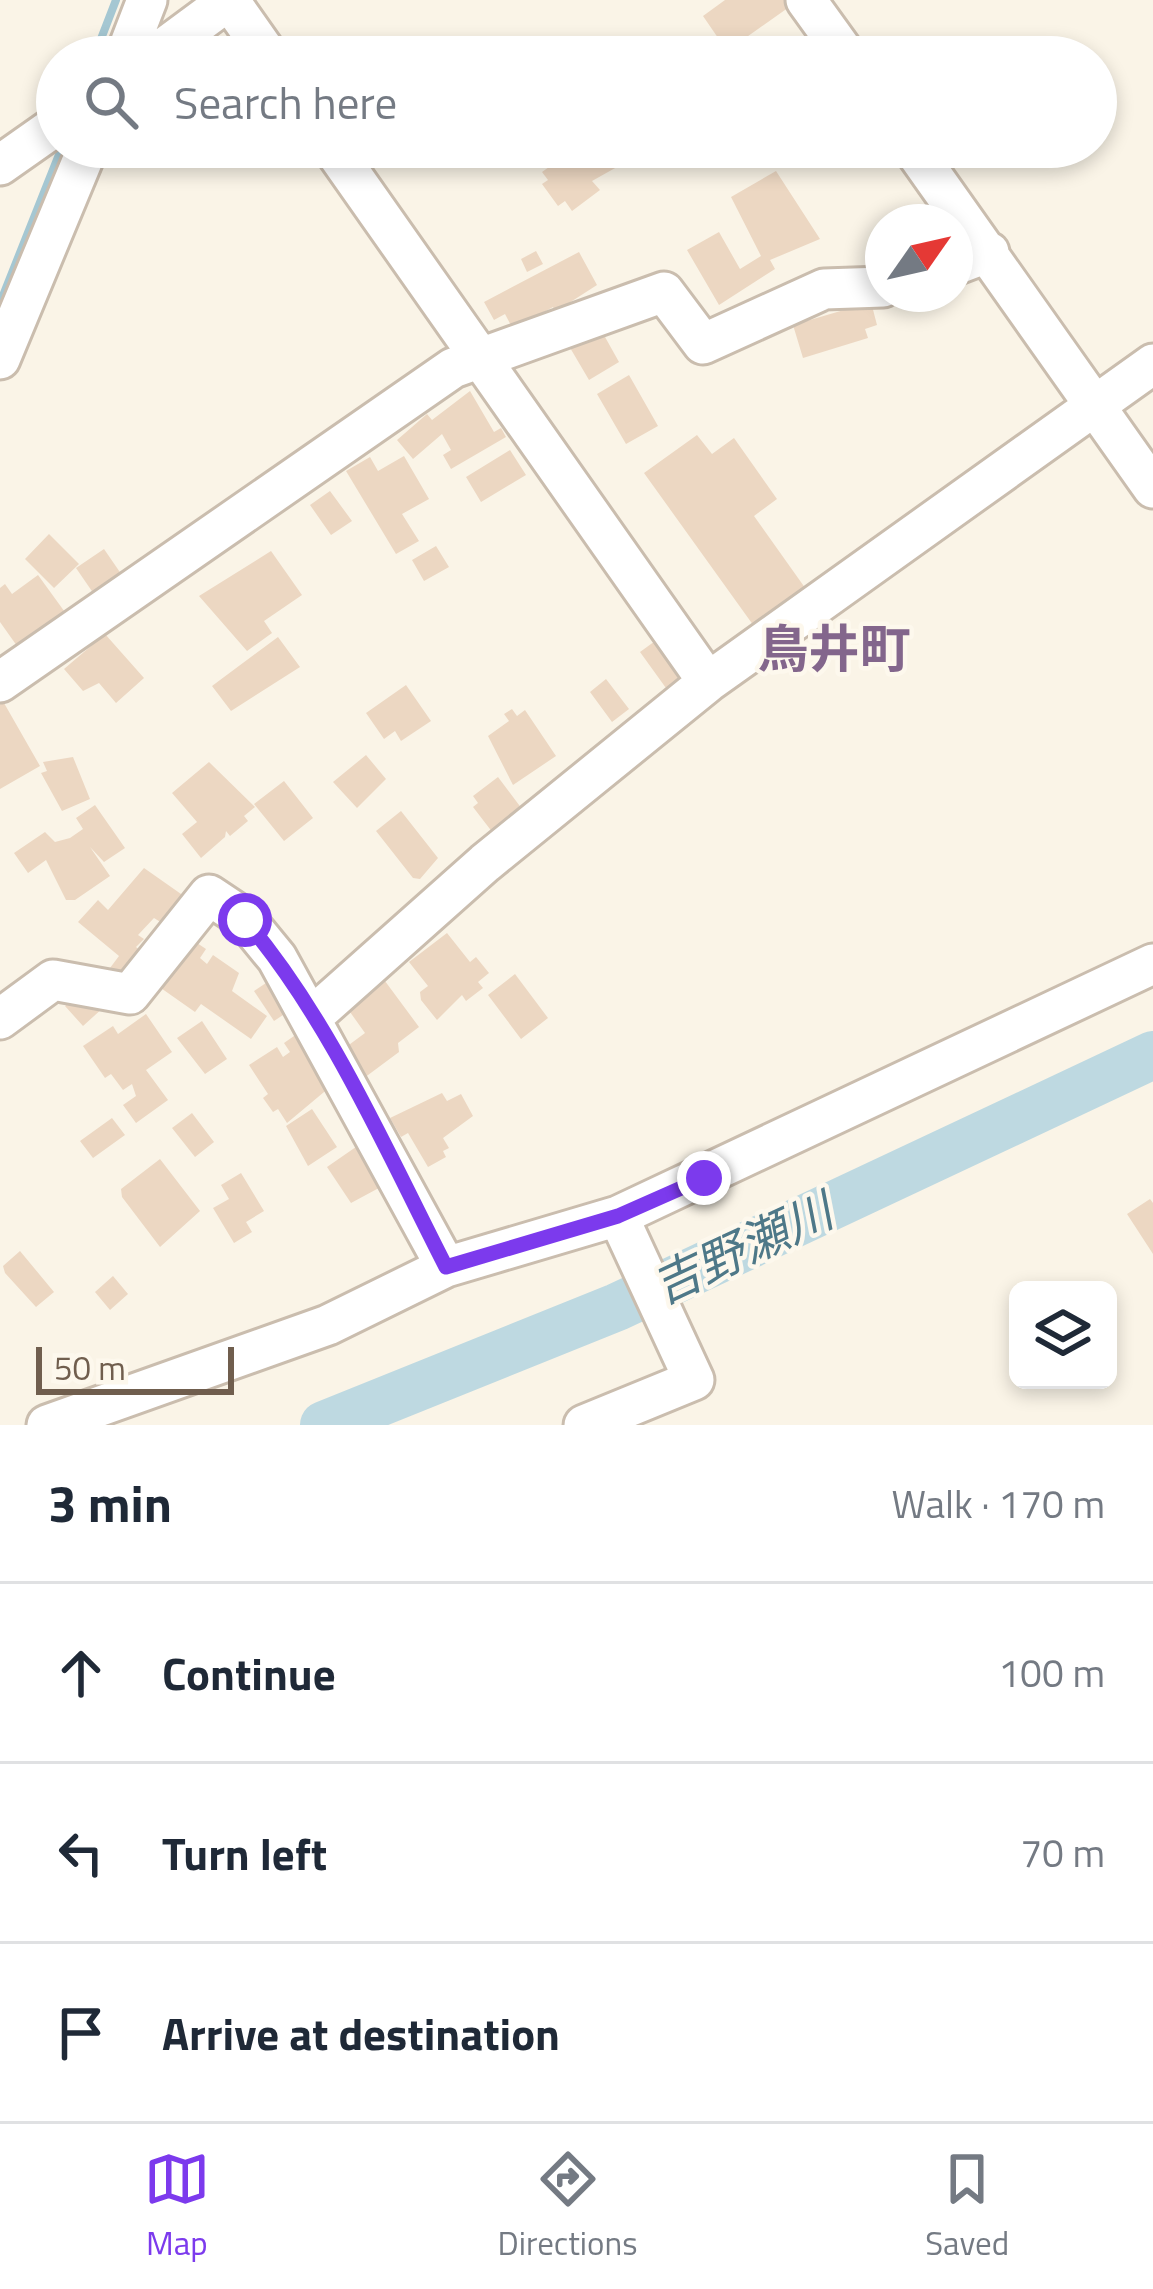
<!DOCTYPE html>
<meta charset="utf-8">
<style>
:root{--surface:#fff;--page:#f6f6f7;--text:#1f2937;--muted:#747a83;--line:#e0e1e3;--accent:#7c3aed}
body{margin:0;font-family:"Titillium Web","Noto Sans JP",sans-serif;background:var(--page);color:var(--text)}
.controls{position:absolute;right:36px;bottom:36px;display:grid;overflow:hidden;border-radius:18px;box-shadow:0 6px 18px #0003}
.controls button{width:108px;height:108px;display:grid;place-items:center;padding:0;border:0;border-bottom:3px solid var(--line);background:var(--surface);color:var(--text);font:60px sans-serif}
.compass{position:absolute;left:865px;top:204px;width:108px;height:108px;border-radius:50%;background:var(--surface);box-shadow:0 6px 18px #0003;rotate:56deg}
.scale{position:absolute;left:36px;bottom:30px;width:198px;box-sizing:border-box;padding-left:12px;border:6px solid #705e4e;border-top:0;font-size:33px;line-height:42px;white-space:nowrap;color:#705e4e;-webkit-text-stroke:9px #fdf8ed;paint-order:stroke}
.stop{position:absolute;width:36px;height:36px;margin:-27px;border:9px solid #7c3aed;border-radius:50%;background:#fff}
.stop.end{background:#7c3aed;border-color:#fff;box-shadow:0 3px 12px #0008}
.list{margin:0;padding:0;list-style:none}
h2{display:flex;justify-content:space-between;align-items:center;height:156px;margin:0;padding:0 48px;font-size:51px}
h2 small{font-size:39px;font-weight:400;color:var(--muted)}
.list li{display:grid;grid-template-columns:78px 1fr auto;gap:36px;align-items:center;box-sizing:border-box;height:180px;padding:0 48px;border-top:3px solid var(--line)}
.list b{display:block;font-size:45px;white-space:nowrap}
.list em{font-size:39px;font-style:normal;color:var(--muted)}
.icon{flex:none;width:66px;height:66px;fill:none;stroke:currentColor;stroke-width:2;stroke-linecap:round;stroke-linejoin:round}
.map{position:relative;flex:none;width:1153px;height:1425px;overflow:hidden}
.search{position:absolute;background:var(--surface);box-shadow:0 6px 18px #0003;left:36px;right:36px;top:36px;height:132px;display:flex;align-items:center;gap:30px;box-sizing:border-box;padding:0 42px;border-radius:66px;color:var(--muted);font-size:45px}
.sheet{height:696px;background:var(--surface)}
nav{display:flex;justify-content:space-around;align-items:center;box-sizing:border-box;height:168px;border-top:3px solid var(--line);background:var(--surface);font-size:33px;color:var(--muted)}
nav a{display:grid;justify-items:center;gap:6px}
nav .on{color:var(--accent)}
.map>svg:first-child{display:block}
</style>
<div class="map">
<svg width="1153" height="1425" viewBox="0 0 1153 1425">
<rect width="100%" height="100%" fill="#faf4e7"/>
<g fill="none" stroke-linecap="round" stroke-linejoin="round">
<!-- stream -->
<path stroke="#a5c7d2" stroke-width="8" d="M94 57 116 0
M0 303 62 147"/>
<!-- river -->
<path stroke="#bed9e1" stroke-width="48" d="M324 1425 617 1307 1153 1055"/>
</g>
<!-- building -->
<path fill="#ecd7c2" d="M725 0H789L792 5 727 51 703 16Z
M586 147H625L633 158 592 181 600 190 572 211 565 201 558 206 542 184 548 180 542 172 570 152 577 162 590 152Z
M776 171 820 239 770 260 775 269 719 305 687 250 719 232 740 269 761 256 731 197Z
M536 251 543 264 527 272 521 259Z
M579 252 597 285 555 312 553 307 513 329 505 314 494 320 484 302Z
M871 302 877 325 865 329 868 338 803 358 793 325Z
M600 328 619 362 589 380 569 346Z
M629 375 658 426 626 444 597 394Z
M470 391 494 432 501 428 506 437 451 469 443 455 451 450 442 434 413 459 397 440 427 414 432 420Z
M697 435 712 454 734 438 777 499 754 516 808 592 756 629 644 473Z
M510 450 526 475 481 502 466 477Z
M404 456 429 499 402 514 419 541 396 554 346 471 370 457 378 471Z
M330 491 352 521 331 535 310 505Z
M49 534 79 564 54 588 25 559Z
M436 546 449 567 424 581 412 560Z
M104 549 126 581 98 600 76 568Z
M271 551 302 595 264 621 272 633 247 651 199 596Z
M38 575 67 615 22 653 0 622V588L5 584 12 594Z
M105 634 144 678 116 703 99 683 83 691 64 669Z
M662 636 693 679 671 695 640 652Z
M278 637 300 667 231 711 212 686Z
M606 679 629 709 612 722 590 692Z
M406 685 431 721 401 741 395 731 384 739 366 713Z
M0 696 40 766 0 789Z
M512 709 517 716 525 710 556 756 513 785 488 736 509 721 504 714Z
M366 755 386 779 357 808 333 782Z
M73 757 90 799 62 811 41 773 47 771 43 762Z
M209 762 255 807 244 816 248 821 230 836 226 831 225 837 201 858 182 834 197 822 172 793Z
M498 777 525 813 493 833 473 807 478 803 473 796Z
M284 781 313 818 284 841 254 804Z
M95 805 125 848 104 862 90 847 110 876 75 900H66L46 860 28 873 14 853 45 832 55 842 70 838 83 829 76 818Z
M401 811 438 858 420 879 413 878 376 831Z
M144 868 191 901 170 928 154 918 138 935 144 939 136 947 148 957 126 986 107 972 119 956 78 922 98 900 108 910Z
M447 933 470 962 476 957 489 973 478 982 483 988 466 1001 462 995 437 1020 421 1000 420 992 428 986 409 962Z
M191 939 206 949 200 958 207 964 213 955 239 973 232 991 267 1016 251 1039 201 1004 195 1012 158 986Z
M515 974 548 1018 521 1039 488 995Z
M278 975 298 1005 274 1021 254 991Z
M382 977 419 1027 398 1043 399 1052 360 1081 338 1053 365 1033 345 1005Z
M82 991 104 1007 83 1026 65 1006Z
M146 1014 172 1052 146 1070 168 1100 136 1123 123 1105 136 1096 132 1084 123 1090 111 1074 105 1078 83 1046 113 1026 118 1034Z
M202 1021 227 1059 205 1074 177 1038Z
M304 1029 330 1087 287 1123 278 1109 273 1112 263 1098 268 1094 249 1065 277 1047 283 1057 290 1052 284 1043Z
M442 1093 447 1101 461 1094 473 1116 443 1138 449 1148 443 1151 446 1157 428 1167 408 1133 401 1137 390 1118Z
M312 1109 337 1147 308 1166 286 1126Z
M192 1113 214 1142 195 1157 172 1128Z
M112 1118 125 1135 93 1158 80 1141Z
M366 1140 390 1182 351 1203 327 1167Z
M160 1159 200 1211 160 1247 122 1197 121 1189Z
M241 1173 264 1211 246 1222 252 1232 234 1243 213 1208 229 1199 221 1185Z
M1150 1199 1153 1203V1254L1127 1214Z
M20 1251 54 1292 36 1307 5 1273 3 1266Z
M113 1276 128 1294 110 1310 95 1292Z"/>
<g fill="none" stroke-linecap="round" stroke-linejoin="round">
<!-- minor casing -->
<g stroke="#cabdae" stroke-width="45">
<path id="minor" d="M229 0 269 57
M806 0 847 57
M125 57 147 0
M152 57 229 0
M332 147 708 682
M912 147 1153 488
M0 165 57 125
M955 265 989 252
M0 359 88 147
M0 682 453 368 664 292 703 344 824 289 883 287
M313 1016 485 863 708 682 1153 364
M0 1019 53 980 130 994 209 895 245 919 277 958 446 1267
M47 1425 328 1325 446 1267 618 1216 1153 964
M584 1425 694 1380 618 1216"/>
</g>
<!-- minor -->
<use href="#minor" stroke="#fff" stroke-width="39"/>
</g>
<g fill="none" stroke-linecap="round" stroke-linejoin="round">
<!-- route -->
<path stroke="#7c3aed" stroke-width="15" d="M245 920C330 1020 386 1150 446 1267L618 1216 704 1178"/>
</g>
<g text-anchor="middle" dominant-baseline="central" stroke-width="9" stroke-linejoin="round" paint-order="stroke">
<!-- water labels -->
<g font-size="48" font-style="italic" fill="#4e7888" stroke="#fdf8ed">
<text transform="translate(742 1248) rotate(-25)">吉野瀬川</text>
</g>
<!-- quarter labels -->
<g font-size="51" font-weight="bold" fill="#83668c" stroke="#fdf8ed">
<text x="834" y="648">鳥井町</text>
</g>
</g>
</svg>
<div class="controls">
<button><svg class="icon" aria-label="layers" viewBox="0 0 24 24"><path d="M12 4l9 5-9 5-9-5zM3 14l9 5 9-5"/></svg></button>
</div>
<svg class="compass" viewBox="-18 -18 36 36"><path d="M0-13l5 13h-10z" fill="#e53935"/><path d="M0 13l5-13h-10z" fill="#747a83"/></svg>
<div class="scale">50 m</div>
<div class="stop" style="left:245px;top:920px"></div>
<div class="stop end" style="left:704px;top:1178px"></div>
<div class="search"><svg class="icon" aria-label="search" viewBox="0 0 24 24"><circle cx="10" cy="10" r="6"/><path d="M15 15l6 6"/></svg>Search here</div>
</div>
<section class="sheet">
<h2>3 min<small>Walk · 170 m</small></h2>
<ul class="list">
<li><svg class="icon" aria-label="ahead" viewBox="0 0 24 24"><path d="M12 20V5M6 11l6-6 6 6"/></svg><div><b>Continue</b></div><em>100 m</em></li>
<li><svg class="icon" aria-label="left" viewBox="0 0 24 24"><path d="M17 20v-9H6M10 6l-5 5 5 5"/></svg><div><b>Turn left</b></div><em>70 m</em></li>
<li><svg class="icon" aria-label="arrive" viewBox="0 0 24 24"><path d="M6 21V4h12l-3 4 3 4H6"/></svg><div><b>Arrive at destination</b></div></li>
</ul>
</section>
<nav>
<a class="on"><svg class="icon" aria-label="map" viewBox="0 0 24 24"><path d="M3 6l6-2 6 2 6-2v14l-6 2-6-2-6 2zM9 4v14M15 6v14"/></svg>Map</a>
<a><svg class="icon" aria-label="directions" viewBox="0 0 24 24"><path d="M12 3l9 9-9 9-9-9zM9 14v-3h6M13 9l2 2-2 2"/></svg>Directions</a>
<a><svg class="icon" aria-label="saved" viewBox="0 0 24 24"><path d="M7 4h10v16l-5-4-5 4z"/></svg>Saved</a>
</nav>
